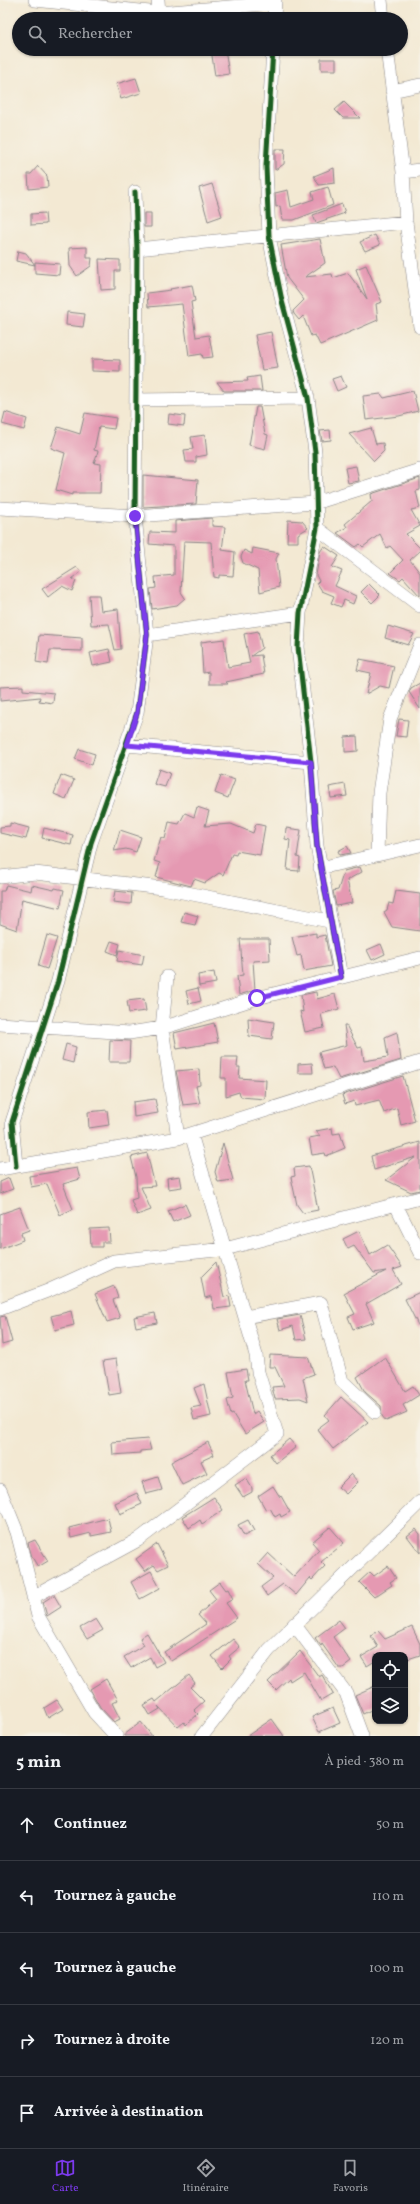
<!DOCTYPE html>
<html lang="fr">
<meta charset="utf-8">
<style>
:root{--surface:#171b24;--page:#242831;--text:#f1f3f6;--muted:#9ea1a6;--line:#363941;--accent:#7c3aed}
body{margin:0;font-family:Vollkorn,serif;background:var(--page);color:var(--text)}
.controls{position:absolute;right:12px;bottom:12px;display:grid;overflow:hidden;border-radius:8px;box-shadow:0 1px 3px #0004}
.controls button{width:36px;height:36px;display:grid;place-items:center;padding:0;border:0;border-bottom:1px solid var(--line);background:var(--surface);color:var(--text);font:20px sans-serif}
.stop{position:absolute;width:12px;height:12px;margin:-9px;border:3px solid #7c3aed;border-radius:50%;background:#fff}
.stop.end{background:#7c3aed;border-color:#fff;box-shadow:0 1px 4px #0008}
.list{margin:0;padding:0;list-style:none}
h2{display:flex;justify-content:space-between;align-items:center;height:52px;margin:0;padding:0 16px;font-size:17px}
h2 small{font-size:13px;font-weight:400;color:var(--muted)}
.list li{display:grid;grid-template-columns:26px 1fr auto;gap:12px;align-items:center;box-sizing:border-box;height:72px;padding:0 16px;border-top:1px solid var(--line)}
.list b{display:block;font-size:15px;white-space:nowrap}
.list em{font-size:13px;font-style:normal;color:var(--muted)}
.icon{flex:none;width:22px;height:22px;fill:none;stroke:currentColor;stroke-width:2;stroke-linecap:round;stroke-linejoin:round}
.map{position:relative;flex:none;width:420px;height:1736px;overflow:hidden}
.search{position:absolute;background:var(--surface);box-shadow:0 1px 3px #0004;left:12px;right:12px;top:12px;height:44px;display:flex;align-items:center;gap:10px;box-sizing:border-box;padding:0 14px;border-radius:22px;color:var(--muted);font-size:15px}
.sheet{height:412px;background:var(--surface)}
nav{display:flex;justify-content:space-around;align-items:center;box-sizing:border-box;height:56px;border-top:1px solid var(--line);background:var(--surface);font-size:11px;color:var(--muted)}
nav a{display:grid;justify-items:center;gap:2px}
nav .on{color:var(--accent)}
.map>svg:first-child{display:block}
</style>
<div class="map">
<svg width="420" height="1736" viewBox="0 0 420 1736">
<rect width="100%" height="100%" fill="#f7f3e8"/>
<filter id="ink" filterUnits="userSpaceOnUse"><feTurbulence type="fractalNoise" baseFrequency=".025" numOctaves="2"/><feDisplacementMap in="SourceGraphic" scale="8" xChannelSelector="R" yChannelSelector="G"/><feConvolveMatrix kernelMatrix="1 2 1 2 8 2 1 2 1" color-interpolation-filters="sRGB"/></filter>
<filter id="wash" filterUnits="userSpaceOnUse"><feTurbulence type="fractalNoise" baseFrequency=".012" numOctaves="4" result="noise"/><feDisplacementMap in="SourceGraphic" scale="16" xChannelSelector="R" yChannelSelector="G"/><feGaussianBlur stdDeviation="0.9" result="paint"/><feColorMatrix in="noise" values="0 0 0 0 0 0 0 0 0 0 0 0 0 0 0 0 0 1.4 0 .05"/><feComposite in="paint" operator="in"/></filter>
<g filter="url(#wash)">
<rect width="100%" height="100%" fill="#f3e9d3"/>
<g id="blocks">
<!-- building -->
<path fill="#e599b2" d="M211 49H225L229 74 215 76Z
M321 59H336V70H321Z
M136 78 141 93 121 99 116 84Z
M344 102 360 118H343L335 110Z
M275 149H285L284 164 275 170Z
M38 166 47 176 48 187 29 189 28 174H31Z
M334 168 335 183 319 185 314 176Z
M212 184 222 216 208 221 199 188Z
M328 187 333 205 294 220H282L280 206 276 207 275 193 288 190 291 207 314 199 312 192Z
M342 204 345 213 316 223 313 215Z
M45 213 46 224 31 225V214Z
M144 213H151V227H144Z
M375 235 380 245 365 251 360 242Z
M320 239 325 263 305 277 332 274 333 278 348 273 367 299 356 269 366 265 382 302 376 304 378 320 320 345 315 335 311 336 303 316 299 320 294 314 293 311 304 300 287 278 281 245Z
M87 247V258H92L91 266 77 276 70 266 69 248Z
M18 251 26 253 35 265V262L60 264 59 275 35 273V265L16 261Z
M99 259 120 260V271H115V289L101 290Z
M192 285 195 301 191 302 196 337 209 335 213 357 203 358 202 354 189 356 182 304 148 307 147 293 171 290 170 289Z
M67 312 85 314 83 327 66 325Z
M271 332 278 368 262 370 255 335Z
M92 359 120 360V372L92 371Z
M260 376 262 391H224L217 382 248 381 247 378Z
M341 376 346 387 337 391 332 379Z
M413 391 418 411 399 416 366 420 363 396 381 394 384 398Z
M256 407H260L265 434 268 435 265 449 249 445Z
M5 412 27 419 24 430 2 424Z
M85 413 116 418 114 429 99 427 94 450 98 451 94 463 101 464 100 493H72V495L56 490 65 453 51 448 58 427 80 434Z
M169 414 185 416 184 426 168 424Z
M371 428 376 444 383 443 384 451 374 461 349 434Z
M330 430 331 440 322 441 320 431Z
M205 435 207 455 196 457V462H186L184 450 193 449 191 437Z
M356 466 359 481 348 483 345 468Z
M143 475 198 480 196 504 143 507Z
M420 478V490L416 491 420 508 411 510 420 526 406 534 420 548V551L410 560 420 573V596L403 577 400 580 390 573 403 560 390 546 387 548 380 534 363 547 360 544 356 547 337 533 347 527 345 524 372 501 371 494Z
M212 518V526L225 527 222 550 235 552 233 576 219 575V578L214 577 211 542 184 541 181 592 185 598 177 605 152 609 150 589 156 588 155 577 174 575V546L149 544 150 532 175 533V521Z
M288 520 302 521 308 528 298 534V542H287Z
M324 546 339 556 332 567 342 571 335 586 356 596 353 604 344 600 341 607 331 603 334 596 322 591 317 583 319 581 316 575 320 552Z
M253 548 279 553 276 559 279 587 260 592 258 570 243 563 241 557 244 550 252 554Z
M77 567 81 572 72 579 76 581 72 591 62 586 48 597 42 589Z
M369 584 380 595 372 603 361 592Z
M89 595H99L101 611 118 609 121 649 115 650 109 624 91 625Z
M388 626 414 634 408 645 385 638Z
M258 631 262 648 251 656 261 655 264 674 226 682 228 684H209V672L203 673 201 642 224 639 228 667 250 663 244 634Z
M39 635 82 638V651L50 650 48 664 36 662Z
M109 649 112 662 93 666 90 653Z
M360 659 394 666 389 688 380 686 366 694 371 673 357 670Z
M420 683V709L409 692 411 688Z
M23 686V690L54 693 53 703 39 701 40 697 0 701V687Z
M399 719 408 720 406 737 396 736Z
M357 736 358 751 345 752V737Z
M79 749 95 754 92 765 75 759Z
M159 769 170 773 165 787 154 784Z
M61 775 74 780 66 799 54 794Z
M221 775 235 780 228 798 215 793Z
M345 784 347 796 331 798 329 787Z
M197 807 209 811 205 826 231 824 253 833 256 824 265 826 260 855 237 851 236 855 232 854 223 875 219 873 205 883 194 879 191 886 156 877 160 863 154 861 161 837 165 839 169 822 179 824 185 813 194 817Z
M10 823 29 828 26 839 0 833V827L10 826Z
M44 828 73 835 71 845 42 838Z
M286 828 301 830 297 857 300 858 299 871 287 870 290 840 285 839Z
M120 830 141 837 136 852 126 849 114 851Z
M347 846 351 853 340 855 338 851Z
M360 867 362 872 347 880 352 903 336 906 333 891 338 890 344 871Z
M6 885 31 891 32 885 54 890 55 888 64 890 60 908 22 899 17 930 0 924V891H4Z
M115 891 132 893 131 904 113 902Z
M396 891 420 894V931L392 927 384 912 387 910 389 903 393 904Z
M184 912 198 916 195 925 181 922Z
M316 933V937L325 935 331 966 304 971 301 955 297 956 292 937Z
M47 935 57 938 47 969 38 966Z
M240 939H269L270 960 253 961 255 990 239 995 237 976 243 975Z
M111 941 120 944 117 955 107 951Z
M381 944 385 954 372 960 367 950Z
M119 950 144 955 142 965 117 961Z
M214 972 216 983 199 986 198 975Z
M198 988 201 1001 189 1004 186 991Z
M316 992 317 999 335 994 339 1009 321 1014 324 1028 305 1032 300 1011 303 1012 301 995Z
M144 999 146 1011 129 1013 127 1001Z
M248 1018 274 1022 272 1039 249 1036Z
M214 1023 218 1042 177 1049 174 1033Z
M344 1025H346L358 1048 362 1047 364 1061 388 1057 385 1037 397 1032 401 1060 339 1079 333 1067 324 1069 319 1052 347 1045Z
M110 1040 130 1041 129 1062H109Z
M66 1044 76 1047 73 1063 62 1060Z
M222 1057H238L237 1067H240L239 1078 266 1080 265 1099 241 1097 239 1092 226 1096V1078H221Z
M312 1063 313 1073H298V1064Z
M199 1069 200 1085 196 1086 200 1103 183 1105 176 1071Z
M403 1076 415 1121 401 1125 397 1108 384 1113 379 1100 355 1106 354 1101 345 1104 342 1095Z
M155 1099 158 1113 134 1117 133 1102Z
M107 1110 109 1125 89 1128 88 1112Z
M332 1128 333 1134 340 1133 345 1148 326 1156 325 1153 312 1155 309 1138 320 1136 316 1131Z
M420 1142V1190L411 1192 386 1180 416 1157 374 1170 371 1156Z
M223 1143 233 1180 218 1182 215 1172Z
M147 1153 155 1186 141 1187 151 1210 137 1215 131 1200 137 1198 136 1177 131 1157Z
M309 1166 318 1210 303 1213 297 1205 291 1177 295 1176 294 1168Z
M77 1168 80 1179 63 1184 73 1209 60 1215 47 1184 31 1187 29 1176Z
M180 1176 182 1187 168 1189 167 1178Z
M9 1178 13 1189 0 1194V1182Z
M185 1204 190 1215 173 1222 168 1211Z
M20 1207 29 1230 21 1233 23 1240 0 1249V1214Z
M109 1228 110 1242H102V1247H91L90 1229Z
M359 1231 370 1255 387 1245 402 1267 393 1270 401 1284 366 1304 374 1322 353 1329 348 1317 355 1314 344 1293 386 1271 374 1273 354 1246 348 1249 343 1239Z
M216 1262 224 1297 229 1296 231 1307 214 1309 212 1296 205 1298 201 1277Z
M114 1286 118 1298 113 1300 120 1318 107 1322 95 1294Z
M420 1292V1329L405 1299Z
M71 1311 74 1325 55 1330 51 1316Z
M155 1313 157 1323 136 1327 134 1317Z
M300 1315 306 1339 296 1340 293 1326 280 1330 277 1319Z
M5 1316 12 1342 2 1345 0 1317Z
M270 1355 308 1357 314 1374 303 1378 308 1401 300 1398 275 1399 272 1387 284 1386 275 1367H269Z
M385 1357 405 1391 413 1386 419 1395 403 1405 407 1412 386 1421 382 1416 381 1406 365 1392 357 1377Z
M116 1359 121 1393 109 1395 103 1361Z
M246 1369 248 1380H245L253 1414 257 1411 264 1422 245 1434 233 1414 231 1415 227 1400 233 1398 228 1372Z
M204 1384 211 1416 194 1420 191 1408 201 1406 194 1388Z
M341 1397 368 1422 333 1449 317 1429 329 1420 325 1415Z
M148 1439 151 1450 140 1451V1453L113 1455 112 1442Z
M289 1439 296 1447 276 1463 270 1455Z
M208 1442 214 1455 201 1461 207 1473 182 1485 171 1462Z
M351 1474 358 1482 346 1494 338 1487Z
M158 1477 162 1490 146 1494 142 1482Z
M246 1478 252 1488V1492L243 1497 235 1485Z
M273 1486 280 1497 281 1496 290 1512 281 1517 280 1514 275 1517 270 1508 266 1510 258 1496Z
M137 1493 142 1504 120 1514 115 1503Z
M214 1497 223 1510 202 1524 200 1520 189 1528 182 1517Z
M108 1518 111 1532 91 1536V1533L71 1538 69 1528Z
M248 1520 254 1531 244 1536 238 1525Z
M330 1527 344 1543 321 1562 325 1566 312 1580 310 1578 296 1595 283 1584 267 1596 261 1587 273 1578 258 1564 268 1553 294 1577 319 1550 312 1542Z
M416 1529 420 1534V1553L407 1536Z
M35 1540 48 1561 38 1567 32 1557 28 1543Z
M157 1544 168 1565 158 1570 154 1565 145 1571 136 1559Z
M388 1566 396 1578 390 1582 392 1585 374 1597 359 1582 370 1572 374 1576Z
M151 1571 160 1588 140 1599 131 1582Z
M220 1582 226 1590 228 1589 233 1599 226 1603 237 1618 171 1661 164 1652 206 1624 198 1615 216 1599 209 1590Z
M54 1595 61 1607 47 1616 43 1602Z
M96 1619 103 1630 87 1639 80 1628Z
M339 1620 345 1628 333 1637 351 1662 343 1668H339L322 1644 321 1646 315 1638Z
M412 1627 420 1644V1655L405 1660V1655H375V1661L367 1666 361 1657 378 1647 371 1636 378 1631 385 1639Z
M147 1633 164 1662 155 1667 150 1657 131 1668 124 1657 144 1645 140 1638Z
M233 1639 240 1647 229 1656 231 1659 222 1668 212 1656Z
M300 1651 319 1677 322 1675 333 1694 321 1701 304 1672 290 1681 289 1678 276 1690 268 1682Z
M189 1675 195 1683 190 1687 204 1701 194 1710 198 1714 186 1725 184 1722 178 1727 158 1706 160 1709 150 1715 144 1705 154 1699 156 1702Z
M106 1679 118 1700 112 1703 120 1719 114 1722 100 1707 90 1689Z
M375 1686V1708L363 1714 355 1695Z
M57 1700 63 1709 48 1718 44 1708Z
M333 1708 340 1723 319 1732 312 1717Z
M272 1719 284 1736H247Z
M141 1722 152 1736H124V1735Z"/>
</g>
</g>
<g filter="url(#ink)">
<use href="#blocks" fill-opacity="0" stroke="#8a8687" stroke-width="1"/>
<g fill="none" stroke-linecap="round" stroke-linejoin="round">
<!-- minor casing -->
<g stroke="#8a8687" stroke-width="14">
<path id="minor" d="M35 0 159 13 275 3
M158 0 159 13
M381 0 383 19
M274 19 275 0
M273 49 266 166 269 236 282 301 308 398 315 452 317 528 300 613 298 647 311 762 317 846 341 977
M387 49 403 172 406 222 420 327
M392 91 420 85
M403 172 420 170
M137 249 406 222
M136 400 308 398
M0 508 135 516 315 503 420 470
M317 528 420 606
M147 635 300 613
M127 745 311 762
M377 854 379 793 390 719 420 645
M320 868 420 845
M0 877 35 873 162 888 329 921
M167 977 162 1028 178 1138
M0 1024 129 1033 162 1028 257 998 420 958
M16 1166 12 1122 58 981 91 843 137 713 147 635 135 516 137 249 135 192
M0 1169 178 1138 420 1062
M396 1205 420 1253
M0 1309 50 1290 114 1261 225 1249 420 1198
M245 1317 321 1303 342 1381 375 1412
M0 1490 17 1532 38 1616 94 1712 116 1736
M33 1597 138 1540 277 1434 258 1372 256 1355 191 1134
M294 1624 346 1693 362 1736
M202 1736 269 1650 420 1502"/>
</g>
<!-- minor -->
<use href="#minor" stroke="#fff" stroke-width="13"/>
<!-- cycleway casing -->
<g stroke="#f7f3e8" stroke-width="8">
<path id="cycleway" d="M273 49 266 166 269 236 282 301 308 398 315 452 317 528 300 613 298 647 311 762 317 846 341 977
M16 1166 12 1122 58 981 91 843 137 713 147 635 135 516 137 249 135 192"/>
</g>
<!-- cycleway -->
<use href="#cycleway" stroke="#1b5e20" stroke-width="5"/>
</g>
</g>
<g fill="none" stroke-linecap="round" stroke-linejoin="round" filter="url(#ink)">
<!-- route -->
<path stroke="#7c3aed" stroke-width="5" d="M135 516 147 635 137 713 127 745 311 762 317 846 341 977 257 998"/>
</g>
</svg>
<div class="controls">
<button><svg class="icon" aria-label="locate" viewBox="0 0 24 24"><circle cx="12" cy="12" r="6"/><path d="M12 2v4M12 18v4M2 12h4M18 12h4"/></svg></button>
<button><svg class="icon" aria-label="layers" viewBox="0 0 24 24"><path d="M12 4l9 5-9 5-9-5zM3 14l9 5 9-5"/></svg></button>
</div>
<div class="stop" style="left:257px;top:998px"></div>
<div class="stop end" style="left:135px;top:516px"></div>
<div class="search"><svg class="icon" aria-label="search" viewBox="0 0 24 24"><circle cx="10" cy="10" r="6"/><path d="M15 15l6 6"/></svg>Rechercher</div>
</div>
<section class="sheet">
<h2>5 min<small>À pied · 380 m</small></h2>
<ul class="list">
<li><svg class="icon" aria-label="ahead" viewBox="0 0 24 24"><path d="M12 20V5M6 11l6-6 6 6"/></svg><div><b>Continuez</b></div><em>50 m</em></li>
<li><svg class="icon" aria-label="left" viewBox="0 0 24 24"><path d="M17 20v-9H6M10 6l-5 5 5 5"/></svg><div><b>Tournez à gauche</b></div><em>110 m</em></li>
<li><svg class="icon" aria-label="left" viewBox="0 0 24 24"><path d="M17 20v-9H6M10 6l-5 5 5 5"/></svg><div><b>Tournez à gauche</b></div><em>100 m</em></li>
<li><svg class="icon" aria-label="right" viewBox="0 0 24 24"><path d="M7 20v-9h11M14 6l5 5-5 5"/></svg><div><b>Tournez à droite</b></div><em>120 m</em></li>
<li><svg class="icon" aria-label="arrive" viewBox="0 0 24 24"><path d="M6 21V4h12l-3 4 3 4H6"/></svg><div><b>Arrivée à destination</b></div></li>
</ul>
</section>
<nav>
<a class="on"><svg class="icon" aria-label="map" viewBox="0 0 24 24"><path d="M3 6l6-2 6 2 6-2v14l-6 2-6-2-6 2zM9 4v14M15 6v14"/></svg>Carte</a>
<a><svg class="icon" aria-label="directions" viewBox="0 0 24 24"><path d="M12 3l9 9-9 9-9-9zM9 14v-3h6M13 9l2 2-2 2"/></svg>Itinéraire</a>
<a><svg class="icon" aria-label="saved" viewBox="0 0 24 24"><path d="M7 4h10v16l-5-4-5 4z"/></svg>Favoris</a>
</nav>
